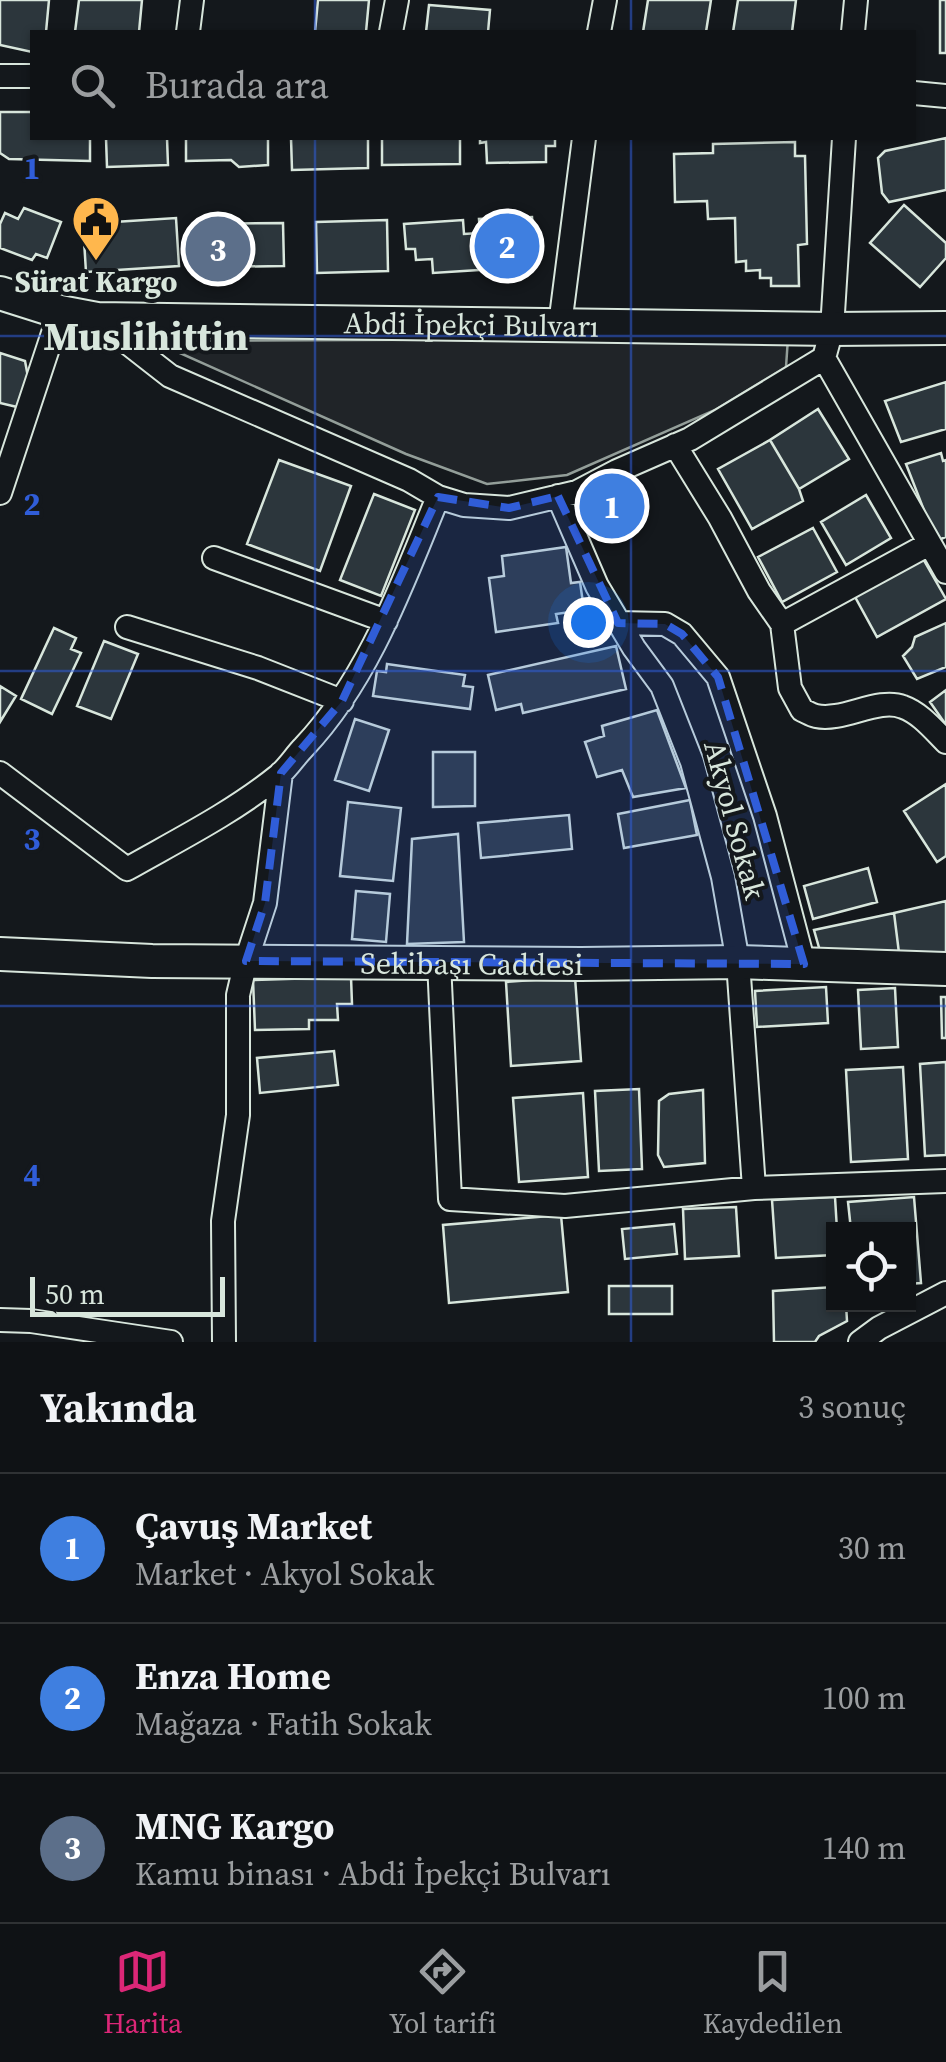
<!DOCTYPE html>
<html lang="tr">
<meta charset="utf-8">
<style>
:root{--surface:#0f1215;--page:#1d2022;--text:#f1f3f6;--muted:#9b9ea0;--line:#2f3234;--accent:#db2777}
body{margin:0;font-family:"Source Serif 4",serif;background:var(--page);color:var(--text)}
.controls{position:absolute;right:30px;bottom:30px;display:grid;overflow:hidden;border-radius:0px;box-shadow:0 2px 8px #0004}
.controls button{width:90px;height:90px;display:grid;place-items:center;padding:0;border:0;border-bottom:2px solid var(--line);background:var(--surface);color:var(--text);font:50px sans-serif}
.scale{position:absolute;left:30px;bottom:25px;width:195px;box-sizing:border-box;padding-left:10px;border:5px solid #d8e6dc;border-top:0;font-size:28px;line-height:35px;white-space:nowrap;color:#d8e6dc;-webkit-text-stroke:8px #14181c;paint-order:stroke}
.you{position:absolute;left:588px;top:622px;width:35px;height:35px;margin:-25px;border:8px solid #fff;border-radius:50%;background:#1a73e8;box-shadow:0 0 0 15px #1a73e833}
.badge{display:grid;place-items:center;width:65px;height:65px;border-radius:50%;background:var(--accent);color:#fff;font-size:32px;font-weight:700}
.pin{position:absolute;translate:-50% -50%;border:5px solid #fff;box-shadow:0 2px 10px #0006}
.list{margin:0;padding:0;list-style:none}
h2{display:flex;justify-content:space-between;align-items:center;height:130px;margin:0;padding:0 40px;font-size:42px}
h2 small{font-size:32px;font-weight:400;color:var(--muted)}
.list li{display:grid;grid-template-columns:65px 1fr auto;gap:30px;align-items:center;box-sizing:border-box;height:150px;padding:0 40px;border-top:2px solid var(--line)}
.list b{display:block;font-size:38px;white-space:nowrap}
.list p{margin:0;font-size:32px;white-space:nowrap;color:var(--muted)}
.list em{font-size:32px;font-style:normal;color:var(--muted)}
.icon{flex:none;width:55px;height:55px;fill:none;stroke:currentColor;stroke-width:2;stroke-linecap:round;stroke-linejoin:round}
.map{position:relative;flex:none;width:946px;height:1342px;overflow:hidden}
.search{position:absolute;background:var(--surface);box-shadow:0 2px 8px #0004;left:30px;right:30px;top:30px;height:110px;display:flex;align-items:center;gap:25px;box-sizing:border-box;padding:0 35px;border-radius:0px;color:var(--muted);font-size:38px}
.sheet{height:580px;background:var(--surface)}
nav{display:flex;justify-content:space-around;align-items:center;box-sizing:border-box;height:140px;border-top:2px solid var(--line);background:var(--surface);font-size:28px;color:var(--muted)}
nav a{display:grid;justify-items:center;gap:5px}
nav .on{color:var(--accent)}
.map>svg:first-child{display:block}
</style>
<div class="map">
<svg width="946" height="1342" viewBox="0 0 946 1342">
<rect width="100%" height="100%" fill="#14181c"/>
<!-- green -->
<path fill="#202428" stroke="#939e99" stroke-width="2.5" d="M788 338 786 367 715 410 567 475 487 484 406 454 153 341Z"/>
<!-- building -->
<path fill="#2c363c" stroke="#d8e6dc" stroke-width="2.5" d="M0 0H49L46 32H32V52L0 45Z
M79 0H142L139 32H75Z
M318 0H369L366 32H315Z
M648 0H711L706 32H643Z
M738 0H796L792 32H733Z
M940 0H946V53H940Z
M429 5 490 10 488 32H426Z
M0 112H32V138H90V161L9 159 0 153Z
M106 138H167L168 165 107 167Z
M186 138H268V165L239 167 231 160 186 161Z
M291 138H368V168L292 170Z
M382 138H460V164L382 165Z
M480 138H555V146H546V162L487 163 486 142 480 143Z
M946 138V190L889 202 882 193 878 158 885 151Z
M795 142V156H805L807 244 798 245 799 286H771V278H760V270L746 271V261L736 262 735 218 708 219 707 201 675 202 674 154 713 153V144Z
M904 205 946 243V258L920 287 870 243Z
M24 208 61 222 47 258 36 254 32 260 0 248V224L5 213 18 219Z
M532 217 534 249 520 250V256L493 257 494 269 433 273 432 259 416 260 415 249H406L404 224 463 220 464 234 480 233 479 219Z
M176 218 179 266 86 272 83 224Z
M387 220 388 271 317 273 316 222Z
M283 223 284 266 206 267 205 224Z
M0 353 25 361 28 377 17 407 0 403Z
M946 382V429L901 442 885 401Z
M818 409 849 459 799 489 770 440Z
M770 440 799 489 803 501 752 529 718 469Z
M941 453 943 461 946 460V537L936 541 906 464Z
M279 460 351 486 320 571 247 544Z
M374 494 415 510 381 596 340 580Z
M866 495 891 538 846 565 821 522Z
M813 528 837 572 782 602 758 557Z
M566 547 571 583 580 582 584 610 556 614 558 623 496 632 489 578 504 576 502 556Z
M922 557 946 599 877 637 854 595Z
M946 623V667L917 679 903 656 912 647 915 637Z
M54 628 76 638 71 649 81 653 52 714 21 699Z
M104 641 138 654 111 719 77 706Z
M616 646 626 689 523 713 521 704 496 710 488 675Z
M387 664 465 675 463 686 473 687 470 709 373 696 377 671 386 672Z
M0 686 16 696 0 722Z
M946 690V725L930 702Z
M657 710 686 788 633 797 622 770 597 777 585 742 604 736 602 726Z
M355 719 389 730 369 791 335 780Z
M433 752H475V806L433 807Z
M946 784V856L937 862 904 811Z
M690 800 697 835 624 848 618 814Z
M348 802 401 808 393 881 340 876Z
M569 815 572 849 481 858 478 823Z
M458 834 464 942 407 944 412 839Z
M868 868 877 902 813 919 804 886Z
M356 891 390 894 386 942 352 939Z
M946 901V955L900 961 894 913Z
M894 913 900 961 822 958 814 930Z
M351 977 352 1004H337L338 1020H309V1029L255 1030 253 980Z
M575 977 581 1061 511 1066 506 982Z
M826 987 828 1023 757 1027 755 991Z
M895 988 898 1047 861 1049 858 990Z
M941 997H946V1038H942Z
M334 1051 338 1085 260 1093 257 1058Z
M946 1062V1155L925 1156 920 1064Z
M903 1067 908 1159 851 1162 846 1070Z
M639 1089 642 1169 599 1171 595 1091Z
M703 1090 705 1163 664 1167 658 1155 659 1101 669 1094Z
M583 1093 588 1177 519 1182 513 1098Z
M835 1197 837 1230H834V1255L776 1258 772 1200Z
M914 1197 921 1283 908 1284V1230H851L848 1202Z
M736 1207 739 1256 685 1259 683 1209Z
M561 1215 568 1292 449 1303 443 1225Z
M674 1224 677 1254 625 1259 622 1229Z
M609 1286H672V1314H609Z
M834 1287V1304H846L847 1321 819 1336 815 1342H774L773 1291Z"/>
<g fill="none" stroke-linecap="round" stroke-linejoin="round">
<!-- street casing -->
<g stroke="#d8e6dc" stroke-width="26">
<path id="street" d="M188 32 192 0
M391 32 397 0
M599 32 605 0
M853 32 856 0
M0 76H32
M914 93 946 96
M844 138 832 329 824 358 946 572
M97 319 170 376 409 480 438 497 464 505 509 508 577 492 617 471 690 439 824 358
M560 325 584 138
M675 445 720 518 759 591 782 624 790 688 802 710C807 712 811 715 816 716 843 722 878 697 903 707 920 713 933 729 946 742
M0 493 60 312
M558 496 597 586 634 648 662 686 692 762 723 877 738 962 754 1188
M214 558 386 621
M618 623 665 624 682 634 718 677 765 816 804 964
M782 624 929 544
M127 627 258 668 342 701
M0 773 127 869C178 840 232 813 278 776 288 768 295 756 304 747 369 678 402 584 438 497
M439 962 450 1199 565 1206 754 1188 946 1181
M0 1320 31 1321 171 1342
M224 1342 223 1221 238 1115V995L246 961 265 903 281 773
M860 1342 879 1328 946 1293"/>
</g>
<!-- secondary casing -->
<g stroke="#d8e6dc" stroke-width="36">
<g id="secondary">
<path id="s1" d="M0 293 60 312 97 319 832 329 946 328"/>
<path id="s2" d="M0 954 152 961 581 964 738 962 946 969"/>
</g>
</g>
<!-- street -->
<use href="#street" stroke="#14181c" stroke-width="22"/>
<!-- secondary -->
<use href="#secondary" stroke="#14181c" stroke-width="32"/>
</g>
<!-- marked area -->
<path fill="#305dd8" fill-opacity="0.2" stroke="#305dd8" stroke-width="8" stroke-dasharray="20 12" stroke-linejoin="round" d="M558 496 618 623 665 624 682 634 718 677 804 964 246 961 265 903 281 773 342 701 438 497 509 508Z"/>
<!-- grid -->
<path fill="none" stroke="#305dd8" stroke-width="2.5" stroke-opacity="0.55" d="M315 0V32M631 0V32M315 138V1342M631 138V1342M0 336H946M0 671H946M0 1006H946"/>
<!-- icons -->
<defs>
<g id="civic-pin" transform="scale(2.5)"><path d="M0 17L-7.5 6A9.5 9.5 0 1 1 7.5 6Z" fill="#ffb74d" stroke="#14181c"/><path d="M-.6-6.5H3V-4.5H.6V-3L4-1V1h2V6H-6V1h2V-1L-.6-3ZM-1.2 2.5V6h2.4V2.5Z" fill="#111"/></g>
</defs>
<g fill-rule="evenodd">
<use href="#civic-pin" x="96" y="220"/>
</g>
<g text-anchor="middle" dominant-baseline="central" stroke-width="8" stroke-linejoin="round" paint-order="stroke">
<!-- poi labels -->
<g font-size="30" font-weight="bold" fill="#d8e6dc" stroke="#14181c">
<text x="96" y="281">Sürat Kargo</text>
</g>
<!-- street labels -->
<g font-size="30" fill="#d8e6dc" stroke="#14181c">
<text stroke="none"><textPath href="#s1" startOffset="475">Abdi İpekçi Bulvarı</textPath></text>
<text transform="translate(735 820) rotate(75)">Akyol Sokak</text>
<text stroke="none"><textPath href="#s2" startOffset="472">Sekibaşı Caddesi</textPath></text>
</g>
<!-- district labels -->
<g font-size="40" font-weight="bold" fill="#d8e6dc" stroke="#14181c">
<text x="146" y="336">Muslihittin</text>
</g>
</g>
<g font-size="32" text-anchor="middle" font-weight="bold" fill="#305dd8" stroke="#14181c" stroke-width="8" stroke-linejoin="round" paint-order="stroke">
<text x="32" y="179">1</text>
<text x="32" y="515">2</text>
<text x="32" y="850">3</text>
<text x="32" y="1186">4</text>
</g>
</svg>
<div class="controls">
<button><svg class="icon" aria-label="locate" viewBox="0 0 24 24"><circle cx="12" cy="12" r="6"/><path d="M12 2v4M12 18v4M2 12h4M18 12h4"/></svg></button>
</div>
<div class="scale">50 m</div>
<div class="you"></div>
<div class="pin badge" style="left:612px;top:506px;background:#3f7fe0">1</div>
<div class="pin badge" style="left:507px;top:246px;background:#3f7fe0">2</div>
<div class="pin badge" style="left:218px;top:249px;background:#5c6f8a">3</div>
<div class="search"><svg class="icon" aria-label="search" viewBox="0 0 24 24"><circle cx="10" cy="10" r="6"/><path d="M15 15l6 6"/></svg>Burada ara</div>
</div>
<section class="sheet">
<h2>Yakında<small>3 sonuç</small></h2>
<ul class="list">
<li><span class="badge" style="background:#3f7fe0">1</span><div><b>Çavuş Market</b><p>Market · Akyol Sokak</p></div><em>30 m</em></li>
<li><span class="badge" style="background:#3f7fe0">2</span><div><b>Enza Home</b><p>Mağaza · Fatih Sokak</p></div><em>100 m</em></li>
<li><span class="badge" style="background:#5c6f8a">3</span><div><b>MNG Kargo</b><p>Kamu binası · Abdi İpekçi Bulvarı</p></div><em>140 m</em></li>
</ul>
</section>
<nav>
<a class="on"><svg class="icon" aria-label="map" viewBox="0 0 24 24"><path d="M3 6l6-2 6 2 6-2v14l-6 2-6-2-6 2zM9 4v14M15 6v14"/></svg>Harita</a>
<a><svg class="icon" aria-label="directions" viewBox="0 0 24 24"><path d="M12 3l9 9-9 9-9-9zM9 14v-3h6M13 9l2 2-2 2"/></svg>Yol tarifi</a>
<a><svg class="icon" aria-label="saved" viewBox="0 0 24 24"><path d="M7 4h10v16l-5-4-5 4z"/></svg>Kaydedilen</a>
</nav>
